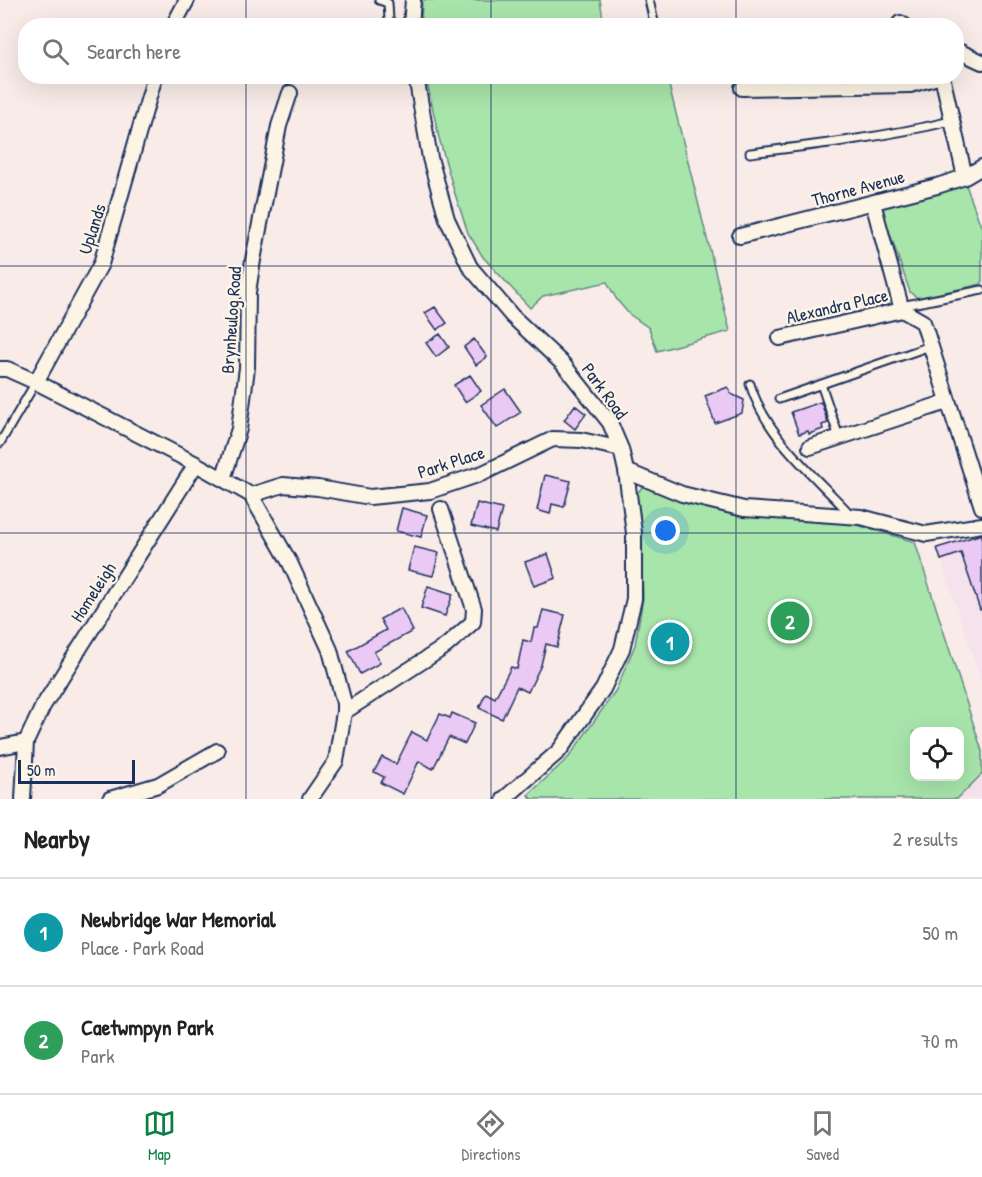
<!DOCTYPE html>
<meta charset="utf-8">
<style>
:root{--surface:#fff;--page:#f2f2f2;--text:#222;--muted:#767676;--line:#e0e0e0;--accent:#0b8043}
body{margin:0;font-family:"Patrick Hand",sans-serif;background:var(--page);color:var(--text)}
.controls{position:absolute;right:18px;bottom:18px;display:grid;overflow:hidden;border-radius:12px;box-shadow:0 6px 24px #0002}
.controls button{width:54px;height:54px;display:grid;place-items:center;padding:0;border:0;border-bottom:2px solid var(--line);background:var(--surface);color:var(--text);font:30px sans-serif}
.scale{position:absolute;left:18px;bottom:15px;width:117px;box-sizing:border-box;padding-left:6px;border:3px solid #1b2f5e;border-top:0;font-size:16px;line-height:21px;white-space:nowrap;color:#1b2f5e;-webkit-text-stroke:4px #fcf5e5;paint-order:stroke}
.you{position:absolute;left:666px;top:531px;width:21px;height:21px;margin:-15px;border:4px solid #fff;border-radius:50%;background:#1a73e8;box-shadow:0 0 0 9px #1a73e833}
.badge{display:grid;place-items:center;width:39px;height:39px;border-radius:50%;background:var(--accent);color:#fff;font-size:20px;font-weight:700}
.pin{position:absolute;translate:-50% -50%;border:3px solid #fff;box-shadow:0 2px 6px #0006}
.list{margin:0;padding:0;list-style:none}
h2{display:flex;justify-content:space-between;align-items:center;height:78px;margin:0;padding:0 24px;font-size:26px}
h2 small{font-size:20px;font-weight:400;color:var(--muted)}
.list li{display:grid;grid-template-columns:39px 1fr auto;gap:18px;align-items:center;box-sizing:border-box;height:108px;padding:0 24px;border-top:2px solid var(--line)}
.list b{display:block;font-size:22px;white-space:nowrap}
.list p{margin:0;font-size:20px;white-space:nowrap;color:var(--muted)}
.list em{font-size:20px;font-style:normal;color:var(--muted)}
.icon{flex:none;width:33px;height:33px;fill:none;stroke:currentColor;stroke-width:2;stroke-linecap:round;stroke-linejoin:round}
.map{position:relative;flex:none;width:982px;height:799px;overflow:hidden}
.search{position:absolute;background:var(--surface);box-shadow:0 6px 24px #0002;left:18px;right:18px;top:18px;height:66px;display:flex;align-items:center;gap:15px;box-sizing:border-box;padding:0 21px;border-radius:24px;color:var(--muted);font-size:22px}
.sheet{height:294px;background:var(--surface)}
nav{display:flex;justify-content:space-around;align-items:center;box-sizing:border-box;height:84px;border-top:2px solid var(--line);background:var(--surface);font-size:16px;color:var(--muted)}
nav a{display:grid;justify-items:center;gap:3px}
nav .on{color:var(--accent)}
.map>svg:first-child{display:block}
</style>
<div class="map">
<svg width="982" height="799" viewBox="0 0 982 799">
<rect width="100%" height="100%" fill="#f9ece8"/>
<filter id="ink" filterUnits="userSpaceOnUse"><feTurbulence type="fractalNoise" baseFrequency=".0167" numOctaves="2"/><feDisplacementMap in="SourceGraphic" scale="12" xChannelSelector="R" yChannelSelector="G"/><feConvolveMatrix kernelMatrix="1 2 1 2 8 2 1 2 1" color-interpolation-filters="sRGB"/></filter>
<g filter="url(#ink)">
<!-- built -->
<path fill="#f5e2ec" d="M982 533V684L937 548Z
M982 774V799H957Z"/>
<!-- green -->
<path fill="#a8e5ab" stroke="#628a84" stroke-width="1.5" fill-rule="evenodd" d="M422 0H600L604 25H421Z
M426 77H667L730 331 657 351 649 328 629 314 617 300 607 282 543 296 530 308 483 257 468 233 454 191 439 138Z
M966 185 982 229V284L918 298 910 292 886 222 883 208 887 205Z
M644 484 798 518 854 524 915 542 982 751V774L957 799H531L528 795 569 757 616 690 635 645 643 598 640 514 635 497ZM914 732H960V776H914Z"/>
<!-- building -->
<path fill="#ebc9f5" stroke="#1b2f5e" stroke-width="1.5" d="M435 307 447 323 437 330 425 313Z
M440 334 449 347 436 357 426 343Z
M474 339 487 357 476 365 464 347Z
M470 375 481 391 465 402 454 385Z
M728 387 731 394 744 400 742 413 715 423 705 396Z
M505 389 521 412 497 428 481 405Z
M821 402 828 423 822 425 823 429 809 434 808 431 799 434 791 412Z
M575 405 586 414 575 429 564 420Z
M545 475 571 481 564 507 552 504 550 514 537 510Z
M477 503 502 509 496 532 471 526Z
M402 508 427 515 421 537 396 531Z
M982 534V609L980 610 961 553 941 560 937 548Z
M414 547 439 553 433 576 408 570Z
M548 554 556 578 534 586 525 562Z
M428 586 453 594 445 616 421 608Z
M401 608 413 631 374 652 380 663 360 674 348 651 386 630 380 619Z
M543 610 565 615 557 647 546 644 541 665 528 692 517 687 502 719 479 708 486 693 495 698 511 667 517 669 523 640 531 642 534 628H538Z
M452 713 475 723 465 744 449 737 433 769 419 761 403 794 381 783 384 777 374 772 382 757 396 764 412 732 427 740 440 714 450 718Z"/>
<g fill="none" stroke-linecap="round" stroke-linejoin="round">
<!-- service casing -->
<g stroke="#1b2f5e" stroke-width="11">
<path id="service" d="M379 0 388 3 389 20 396 26
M649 0 655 26
M750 153C817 145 885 137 951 121
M901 306 982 290
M750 384C766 437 814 475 851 515
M821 384 839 437
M779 399 930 346
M0 443 36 382"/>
</g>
<!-- minor casing -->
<g stroke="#1b2f5e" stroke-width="18">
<path id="minor" d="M900 23 905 26
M173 26 187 0
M411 26 413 0
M956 50 982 62
M416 76 430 158 447 219 470 267 512 316 563 364 610 423 621 449 626 471 634 533V599L622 649 603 689 559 751 504 799
M942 76 965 177
M742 88 910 85 941 76
M873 203 902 310
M740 236 937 186 965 177 982 167
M780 338 902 310 923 322 982 507
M0 369H7L36 382 196 464 251 495 290 563 330 650 344 703V712L336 761 310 799
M36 382 101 264 155 76
M810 447 947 402
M626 471 682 494 744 509 861 517 926 534 982 525
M223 479 239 429 247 368 248 292 253 260 279 126 290 93
M251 495 283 485 318 488 370 497 430 491 483 473 553 439 581 440 621 449
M344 712 446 646 473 622 474 609 441 509
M0 747 26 742
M23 799 26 742 43 706 196 464
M110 799 158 785 217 751"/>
</g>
<!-- service -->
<use href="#service" stroke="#fcf5e5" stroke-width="7"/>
<!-- minor -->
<use href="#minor" stroke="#fcf5e5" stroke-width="14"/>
</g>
</g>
<!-- grid -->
<path fill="none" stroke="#1b2f5e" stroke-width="1.5" stroke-opacity="0.55" d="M246 0V26M491 0V26M736 0V26M246 76V799M491 76V799M736 76V799M0 266H982M0 533H982"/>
<g text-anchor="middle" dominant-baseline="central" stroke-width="4.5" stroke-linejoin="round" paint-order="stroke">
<!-- street labels -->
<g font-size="18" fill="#1b2f5e" stroke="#fcf5e5">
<text transform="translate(858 188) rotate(-15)">Thorne Avenue</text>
<text transform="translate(92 229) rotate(-72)">Uplands</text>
<text transform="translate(837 306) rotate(-13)">Alexandra Place</text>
<text transform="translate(231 320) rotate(-86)">Brynheulog Road</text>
<text transform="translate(605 391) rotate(54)">Park Road</text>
<text transform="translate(451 462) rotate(-18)">Park Place</text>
<text transform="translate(93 592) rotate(-57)">Homeleigh</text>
</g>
</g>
</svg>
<div class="controls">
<button><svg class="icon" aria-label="locate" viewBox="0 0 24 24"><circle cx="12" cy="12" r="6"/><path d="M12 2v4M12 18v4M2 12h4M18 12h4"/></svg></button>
</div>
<div class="scale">50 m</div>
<div class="you"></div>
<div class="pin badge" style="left:670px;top:642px;background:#0f9aa8">1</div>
<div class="pin badge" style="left:790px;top:621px;background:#2e9e5b">2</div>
<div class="search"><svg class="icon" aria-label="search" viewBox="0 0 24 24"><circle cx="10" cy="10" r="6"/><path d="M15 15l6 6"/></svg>Search here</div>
</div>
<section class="sheet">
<h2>Nearby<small>2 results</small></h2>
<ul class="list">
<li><span class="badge" style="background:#0f9aa8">1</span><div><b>Newbridge War Memorial</b><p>Place · Park Road</p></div><em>50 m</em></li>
<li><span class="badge" style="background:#2e9e5b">2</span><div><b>Caetwmpyn Park</b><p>Park</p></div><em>70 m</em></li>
</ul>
</section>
<nav>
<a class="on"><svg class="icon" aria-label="map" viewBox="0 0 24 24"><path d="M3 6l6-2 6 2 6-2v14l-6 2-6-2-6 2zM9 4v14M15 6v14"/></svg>Map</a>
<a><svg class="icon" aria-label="directions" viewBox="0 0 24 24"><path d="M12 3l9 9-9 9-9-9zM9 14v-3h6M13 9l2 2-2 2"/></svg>Directions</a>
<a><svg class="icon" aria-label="saved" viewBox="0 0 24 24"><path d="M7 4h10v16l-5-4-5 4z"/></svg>Saved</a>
</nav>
